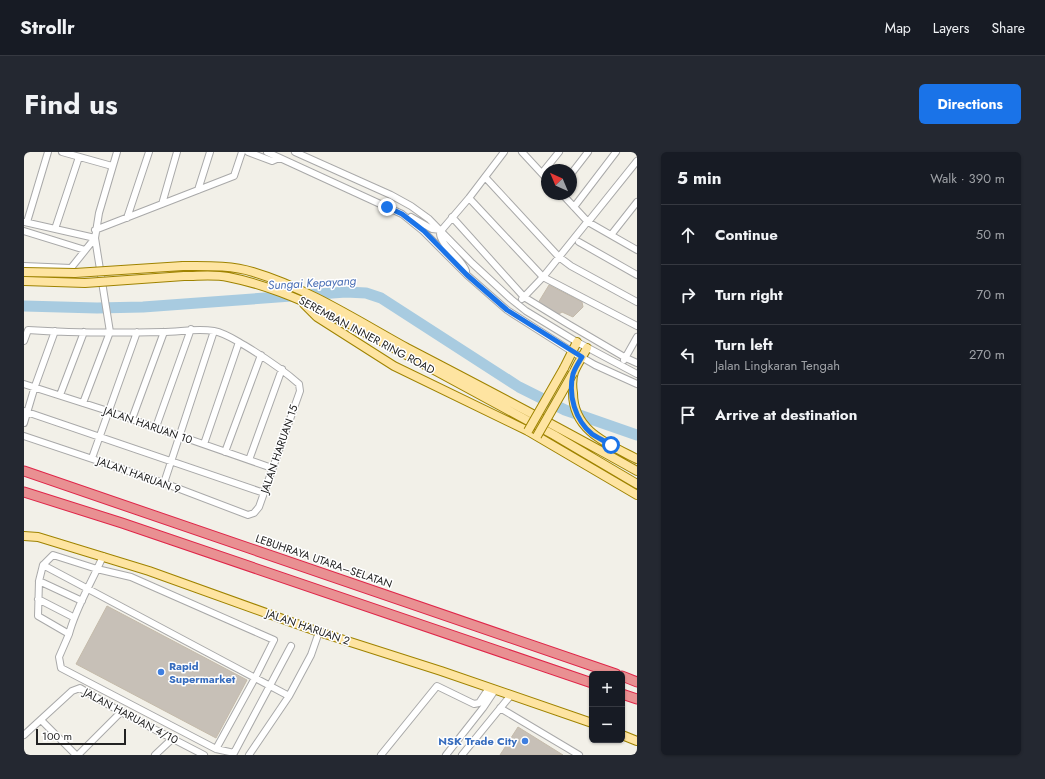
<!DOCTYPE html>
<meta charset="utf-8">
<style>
:root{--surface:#171b24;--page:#242831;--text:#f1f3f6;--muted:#9ea1a6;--line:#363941;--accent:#1a73e8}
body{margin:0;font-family:Jost,sans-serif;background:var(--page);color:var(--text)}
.controls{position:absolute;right:12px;bottom:12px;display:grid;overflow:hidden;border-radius:6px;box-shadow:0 1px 3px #0004}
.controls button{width:36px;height:36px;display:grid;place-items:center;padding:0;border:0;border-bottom:1px solid var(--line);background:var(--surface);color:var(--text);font:20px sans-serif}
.compass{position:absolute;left:517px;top:12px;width:36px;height:36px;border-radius:50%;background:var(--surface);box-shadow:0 1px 3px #0004;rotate:316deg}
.scale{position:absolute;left:12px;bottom:10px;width:90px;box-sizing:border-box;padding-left:4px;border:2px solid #222;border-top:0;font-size:11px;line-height:14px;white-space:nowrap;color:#222;-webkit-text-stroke:3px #fff;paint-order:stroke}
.stop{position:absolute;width:12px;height:12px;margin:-9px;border:3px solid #1a73e8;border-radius:50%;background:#fff}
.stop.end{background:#1a73e8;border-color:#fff;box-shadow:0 1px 4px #0008}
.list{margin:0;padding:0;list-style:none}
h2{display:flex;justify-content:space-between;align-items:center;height:52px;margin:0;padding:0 16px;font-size:17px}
h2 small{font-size:13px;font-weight:400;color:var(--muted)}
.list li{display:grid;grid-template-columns:26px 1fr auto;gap:12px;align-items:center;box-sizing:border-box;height:60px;padding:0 16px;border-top:1px solid var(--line)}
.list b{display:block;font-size:15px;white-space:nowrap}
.list p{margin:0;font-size:13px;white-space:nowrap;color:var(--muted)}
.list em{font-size:13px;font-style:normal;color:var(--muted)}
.icon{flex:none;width:22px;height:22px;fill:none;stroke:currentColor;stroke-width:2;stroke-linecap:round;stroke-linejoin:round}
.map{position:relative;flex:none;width:613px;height:603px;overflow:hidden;border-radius:6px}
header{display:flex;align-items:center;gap:24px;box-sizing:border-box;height:56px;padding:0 20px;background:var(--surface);border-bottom:1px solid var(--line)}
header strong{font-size:19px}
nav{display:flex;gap:22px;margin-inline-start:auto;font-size:14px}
.intro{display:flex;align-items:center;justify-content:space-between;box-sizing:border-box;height:96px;padding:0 24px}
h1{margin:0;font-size:28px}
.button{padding:10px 18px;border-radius:6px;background:var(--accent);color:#fff;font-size:14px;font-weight:700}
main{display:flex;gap:24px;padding:0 24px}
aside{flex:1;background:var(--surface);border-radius:6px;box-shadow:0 1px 3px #0004}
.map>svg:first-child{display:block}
</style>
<header>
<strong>Strollr</strong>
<nav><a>Map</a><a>Layers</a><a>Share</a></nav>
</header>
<div class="intro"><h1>Find us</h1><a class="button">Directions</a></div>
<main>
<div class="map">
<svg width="613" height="603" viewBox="0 0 613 603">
<rect width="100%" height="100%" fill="#f2f0e8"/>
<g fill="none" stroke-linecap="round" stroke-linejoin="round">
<!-- river -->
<path stroke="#a8cbe0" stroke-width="11" d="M0 154 73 156 119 155 322 140 342 141 357 146 495 235 541 258 613 283"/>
</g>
<!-- building -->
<path fill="#c7c0b7" stroke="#c4baaa" d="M525 133 558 150 559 155 549 165 538 160 535 162H531L514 151Z
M83 454 223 528 192 586 52 512Z
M494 575 539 603H476Z"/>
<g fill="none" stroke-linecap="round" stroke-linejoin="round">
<!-- minor casing -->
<g stroke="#a9a9a9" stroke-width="8">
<path id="minor" d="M38 0 88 14
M224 0 248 9 255 6
M243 0 378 62 399 79 443 123 483 158 552 202 571 213 613 232
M271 0 367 43 387 54 405 67 448 111 487 147 502 159 553 190 613 222
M498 0 523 27
M518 21 535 0
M547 22 564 0
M461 25 535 105 547 114 613 150
M174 38 186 0
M538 42 564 70 613 98
M445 46 519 125 613 174
M138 52 153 0
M550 55 592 0
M387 65 408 77 417 78
M428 65 500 145 544 172 602 206 613 211
M103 66 125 0
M0 70 71 86 47 116 0 114
M3 70 24 0
M564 70 613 9
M31 77 55 5
M71 78 210 24 218 0
M0 79 61 98
M587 83 613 50
M555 90 613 123
M442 119C438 106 415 93 416 80L445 46 480 0
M498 147 519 125 564 69
M0 189 4 178C48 181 94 181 138 180 156 180 172 176 190 179 201 181 211 188 220 193 240 205 258 217 275 232L276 239 235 355 230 361 224 363 140 331 0 284
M600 208 613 185
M0 232 84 259 248 316
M36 243 60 180
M59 251 86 180 71 86 75 61 93 0
M0 259 240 341
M108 267 140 180
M0 271 11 234 31 179
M132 275 167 177
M180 292 215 190
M201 300 237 203
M68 306 113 180
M225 308 258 217
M140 331 190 179
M79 404C68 430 52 455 45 482L14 464 15 429 19 413 29 403 73 417 107 425 250 488 231 526 192 597
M19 413 265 544
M15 429 58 449
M14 447 49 465
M45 482 35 505 37 516 192 597 210 601 267 494
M476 556 555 603
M17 568 52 603
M0 583 48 539 56 536 97 560 180 603
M54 603 97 560
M131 603 148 587
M225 603 265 544 287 503 295 480
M357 603 413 534 450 552 455 551 465 536
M422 603 459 556 471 538
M438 603 487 543"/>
</g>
<!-- major casing -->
<g stroke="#9f8300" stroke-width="10">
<path id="major" d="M159 114C182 114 207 113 229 120 283 136 334 169 383 196 460 236 537 276 613 319
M160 124C175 124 190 122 204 125 240 132 273 146 307 162L530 283 613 332
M280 152 293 165 370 214 504 279 613 343
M563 196C559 204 553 212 550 220 548 226 548 235 549 241 549 279 584 292 613 307
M540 216 553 190
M0 384 14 385 125 419 295 480 417 519 568 571
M598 583 613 589"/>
</g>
<!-- highway casing -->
<g stroke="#df2649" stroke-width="11">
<path id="highway" d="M0 319 592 522
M0 340 98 371 568 531
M598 524 613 530
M598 542 613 547"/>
</g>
<!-- minor -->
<use href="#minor" stroke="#fff" stroke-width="6"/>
<!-- major -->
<use href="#major" stroke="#fee4a1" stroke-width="8"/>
<!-- highway -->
<use href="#highway" stroke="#e99092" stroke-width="9"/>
<!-- major-bridge casing -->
<g stroke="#9f8300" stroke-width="10" stroke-linecap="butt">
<path id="major-bridge" d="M0 120 51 121 159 114
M0 129 61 131 160 124
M504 279 540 216
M513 284 549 221"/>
</g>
<!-- major-bridge -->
<use href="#major-bridge" stroke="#fee4a1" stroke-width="8"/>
</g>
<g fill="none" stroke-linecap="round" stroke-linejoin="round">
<!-- route -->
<path stroke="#1a73e8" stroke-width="5" d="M363 55 378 62 400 79 443 123 483 158 558 205C555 210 551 216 549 222 544 243 551 268 568 282 574 286 581 289 587 293"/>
</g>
<!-- markers -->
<g fill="#3f7fe0" stroke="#fff" stroke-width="1.5">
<circle cx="137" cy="520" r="4"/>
<circle cx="501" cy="589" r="4"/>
</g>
<g text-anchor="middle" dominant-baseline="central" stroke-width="3" stroke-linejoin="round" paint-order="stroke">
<!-- street labels -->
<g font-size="11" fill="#222" stroke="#fff">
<text transform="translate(343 183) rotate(28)">SEREMBAN INNER RING ROAD</text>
<text transform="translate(124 273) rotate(19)">JALAN HARUAN 10</text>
<text transform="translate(255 297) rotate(-71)">JALAN HARUAN 15</text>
<text transform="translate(115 323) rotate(20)">JALAN HARUAN 9</text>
<text transform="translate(300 409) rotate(19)">LEBUHRAYA UTARA–SELATAN</text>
<text transform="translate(284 475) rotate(19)">JALAN HARUAN 2</text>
<text transform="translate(107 564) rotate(28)">JALAN HARUAN 4/10</text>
</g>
<!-- shop labels -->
<g font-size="11" font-weight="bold" fill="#366cbe" stroke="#fff" text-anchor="start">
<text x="145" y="514">Rapid<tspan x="145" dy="13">Supermarket</tspan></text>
<text x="493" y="589" text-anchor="end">NSK Trade City</text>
</g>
<!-- water labels -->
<g font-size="12" font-style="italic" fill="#4a6fb5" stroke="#fff">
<text transform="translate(288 131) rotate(-3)">Sungai Kepayang</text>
</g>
</g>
</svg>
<div class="controls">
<button>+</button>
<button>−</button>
</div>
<svg class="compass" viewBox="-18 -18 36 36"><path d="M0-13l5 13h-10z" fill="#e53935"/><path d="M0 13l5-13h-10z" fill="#9ea1a6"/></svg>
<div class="scale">100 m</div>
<div class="stop" style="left:587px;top:293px"></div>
<div class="stop end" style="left:363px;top:55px"></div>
</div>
<aside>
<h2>5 min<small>Walk · 390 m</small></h2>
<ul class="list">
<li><svg class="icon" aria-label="ahead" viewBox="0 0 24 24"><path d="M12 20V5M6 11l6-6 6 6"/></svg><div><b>Continue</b></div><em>50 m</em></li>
<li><svg class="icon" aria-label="right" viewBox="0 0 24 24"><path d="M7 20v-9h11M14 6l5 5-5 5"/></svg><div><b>Turn right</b></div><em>70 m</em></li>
<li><svg class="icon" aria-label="left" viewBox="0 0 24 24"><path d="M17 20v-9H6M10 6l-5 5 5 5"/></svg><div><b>Turn left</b><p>Jalan Lingkaran Tengah</p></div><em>270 m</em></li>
<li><svg class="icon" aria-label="arrive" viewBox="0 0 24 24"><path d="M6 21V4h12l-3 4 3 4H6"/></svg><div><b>Arrive at destination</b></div></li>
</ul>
</aside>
</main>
